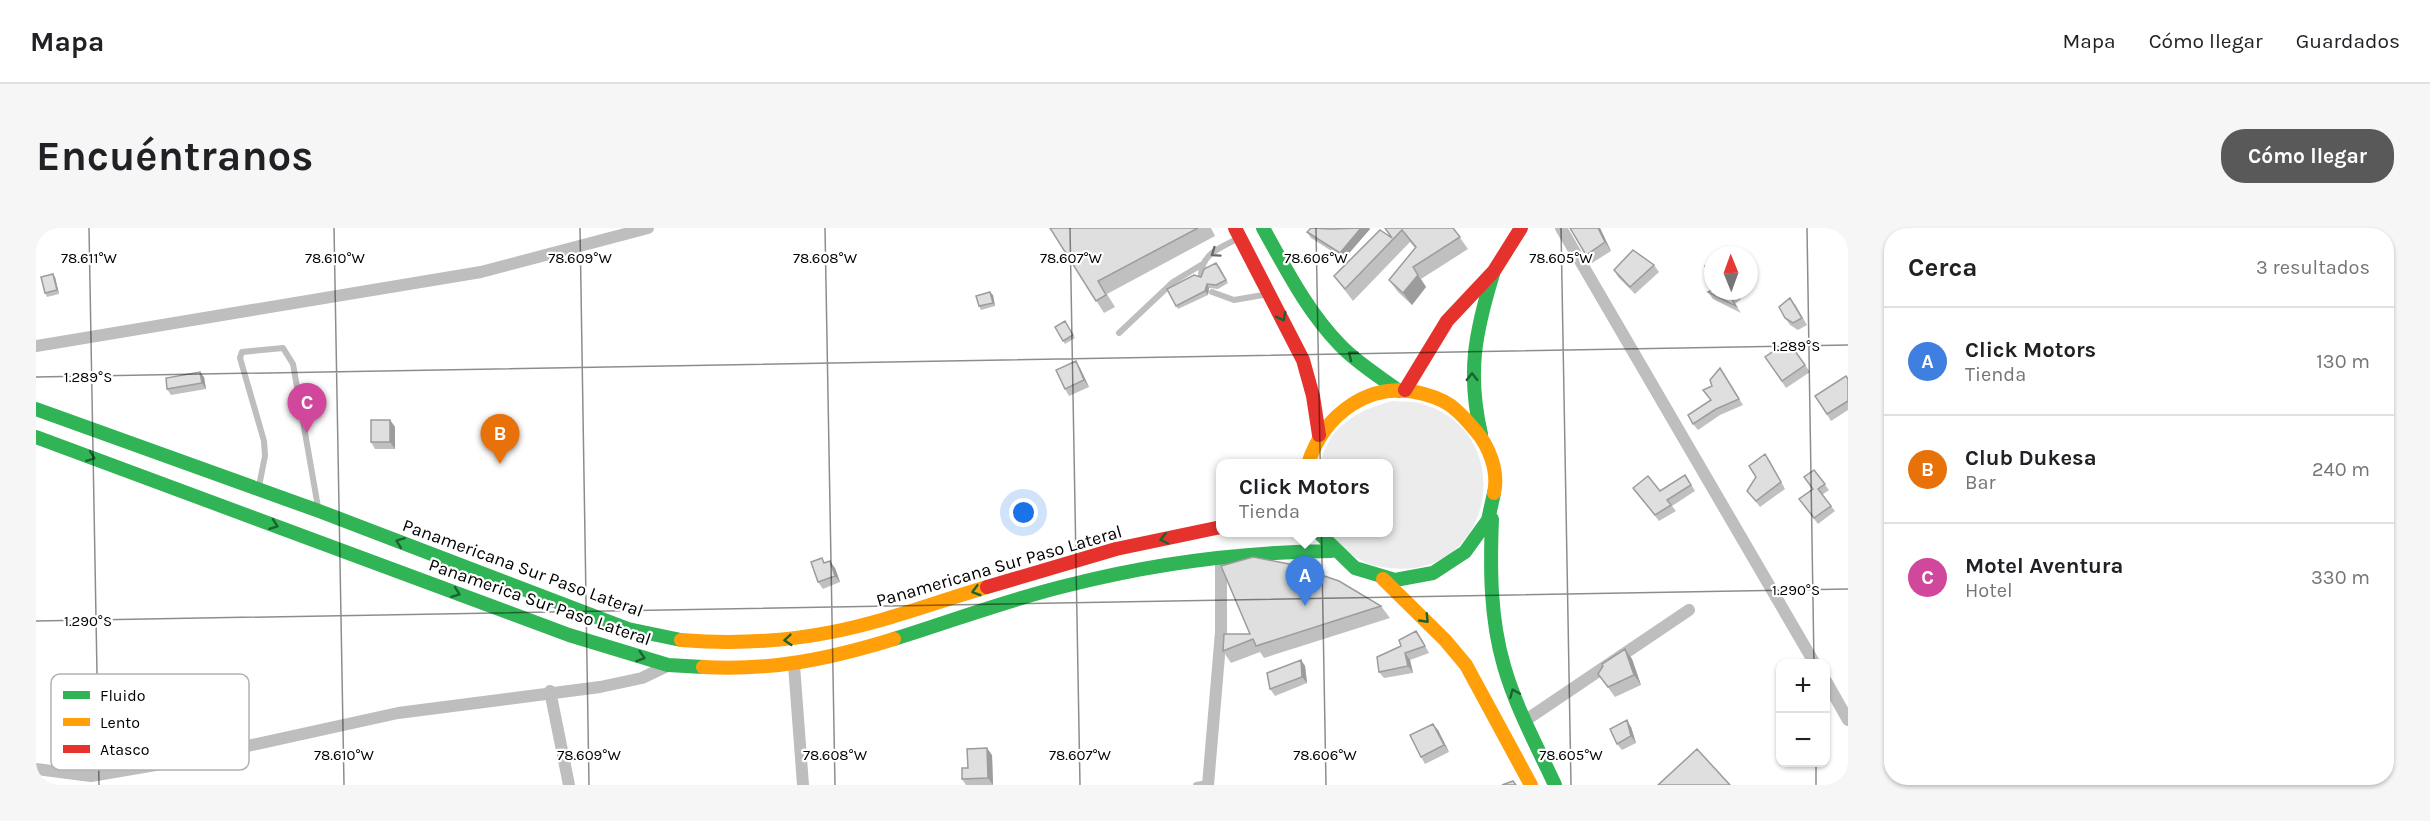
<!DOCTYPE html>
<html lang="es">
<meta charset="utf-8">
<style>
:root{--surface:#fff;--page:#f6f6f6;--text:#202124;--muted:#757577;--line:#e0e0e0;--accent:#595959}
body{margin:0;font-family:Karla,sans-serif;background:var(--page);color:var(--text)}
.controls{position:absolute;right:18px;bottom:18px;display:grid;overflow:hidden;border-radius:12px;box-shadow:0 2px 4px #0004}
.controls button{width:54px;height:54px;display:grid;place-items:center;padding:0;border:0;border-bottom:2px solid var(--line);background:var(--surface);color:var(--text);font:30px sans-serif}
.compass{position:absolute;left:1668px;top:18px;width:54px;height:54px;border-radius:50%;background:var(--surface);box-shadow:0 2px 4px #0004;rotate:359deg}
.you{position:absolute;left:988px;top:285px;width:21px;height:21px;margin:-15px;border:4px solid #fff;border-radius:50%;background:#1a73e8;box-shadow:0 0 0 9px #1a73e833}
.badge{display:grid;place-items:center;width:39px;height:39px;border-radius:50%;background:var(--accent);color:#fff;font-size:20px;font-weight:700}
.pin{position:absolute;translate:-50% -50px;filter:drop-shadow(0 2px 3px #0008)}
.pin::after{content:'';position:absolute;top:32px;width:21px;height:18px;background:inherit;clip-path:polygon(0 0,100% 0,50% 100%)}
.popup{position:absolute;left:1180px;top:231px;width:177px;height:78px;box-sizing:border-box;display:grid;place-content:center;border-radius:12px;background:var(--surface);filter:drop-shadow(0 2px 4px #0005);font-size:20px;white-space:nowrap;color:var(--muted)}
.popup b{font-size:22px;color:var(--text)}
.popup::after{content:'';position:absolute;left:50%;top:100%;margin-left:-12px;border:12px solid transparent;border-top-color:var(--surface)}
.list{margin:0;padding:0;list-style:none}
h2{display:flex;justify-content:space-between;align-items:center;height:78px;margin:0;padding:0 24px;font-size:26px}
h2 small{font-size:20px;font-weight:400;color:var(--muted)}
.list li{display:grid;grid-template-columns:39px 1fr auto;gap:18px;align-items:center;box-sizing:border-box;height:108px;padding:0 24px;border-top:2px solid var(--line)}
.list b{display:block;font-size:22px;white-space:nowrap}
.list p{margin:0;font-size:20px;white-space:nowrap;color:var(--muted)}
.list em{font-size:20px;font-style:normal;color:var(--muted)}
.map{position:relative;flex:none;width:1812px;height:557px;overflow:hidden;border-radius:24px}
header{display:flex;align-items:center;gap:36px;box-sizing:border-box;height:84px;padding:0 30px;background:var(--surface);border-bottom:2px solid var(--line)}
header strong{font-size:28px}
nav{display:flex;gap:33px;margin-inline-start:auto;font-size:21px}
.intro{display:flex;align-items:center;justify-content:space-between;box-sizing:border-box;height:144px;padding:0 36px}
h1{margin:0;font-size:42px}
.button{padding:15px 27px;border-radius:24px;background:var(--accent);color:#fff;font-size:21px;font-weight:700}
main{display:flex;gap:36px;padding:0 36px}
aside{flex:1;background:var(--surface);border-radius:24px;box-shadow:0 2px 4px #0004}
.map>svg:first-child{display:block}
</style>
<header>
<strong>Mapa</strong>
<nav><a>Mapa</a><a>Cómo llegar</a><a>Guardados</a></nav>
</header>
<div class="intro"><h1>Encuéntranos</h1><a class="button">Cómo llegar</a></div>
<main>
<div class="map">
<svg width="1812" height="557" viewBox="0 0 1812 557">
<rect width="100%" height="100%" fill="#fff"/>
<!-- green -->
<path fill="#ececec" d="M1356 173C1365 174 1375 173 1383 175 1485 201 1459 353 1354 340 1340 339 1324 334 1312 324 1306 319 1300 311 1293 305L1353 304V236H1284C1294 197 1320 183 1356 173Z"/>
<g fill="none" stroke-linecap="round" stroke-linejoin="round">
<!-- lane -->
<path stroke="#bebebe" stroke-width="6" d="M1165 48C1165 26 1184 20 1201 11
M1176 64 1198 72 1227 67
M1083 105 1137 54 1165 37
M223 258 229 228 228 213 204 130 206 124 247 120 257 136 282 279
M1160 557 1172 555"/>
<!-- street -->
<path stroke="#bebebe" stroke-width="12" d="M1525 0 1779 436
M1810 0 1812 2
M0 118 445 44 612 0
M758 437 767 557
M1790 453 1812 492
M514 463 533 557
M1490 492 1653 382
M0 541 55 548 143 533 362 485 564 459 606 450 631 438
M1172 557 1185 404V329"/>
<!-- fast -->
<path stroke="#30b455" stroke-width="14" d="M1227 0C1250 41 1271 83 1304 117 1321 135 1343 148 1363 163
M0 181 283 283 592 401 645 412
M1445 206C1431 145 1439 105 1457 46
M0 209 533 407 632 437 667 439
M1456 291C1454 340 1454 390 1468 438 1480 480 1501 518 1519 557
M1282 304 1319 340 1359 352 1397 345 1429 324 1452 292 1458 265
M858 411C916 393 974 371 1033 357 1119 335 1207 324 1295 323"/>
<!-- slow -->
<path stroke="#ff9f0a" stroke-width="14" d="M1272 236C1288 186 1334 151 1388 166 1399 169 1412 174 1420 182 1427 188 1433 195 1439 202 1453 218 1463 243 1458 265
M1347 351 1409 412 1430 437 1495 557
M645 412C696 416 746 414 796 404 848 394 900 374 951 359
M667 439C736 443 793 431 858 411"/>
<!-- jam -->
<path stroke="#e5322d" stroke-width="14" d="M1199 0 1267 132 1277 168 1283 207
M1369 162 1411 93 1458 43 1485 0
M951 359 1080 321 1185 299"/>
</g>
<!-- wall -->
<path fill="#c0c0c0" d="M1014 0H1175L1179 8 1071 66 1079 79 1068 85Z
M1296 0H1333L1334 1 1308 31 1275 10 1271 4Z
M1349 0H1417L1432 21 1385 51 1390 59 1376 77 1362 64 1353 52 1379 20 1374 14 1317 73 1298 48 1356 10Z
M1564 0 1575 23 1556 35 1550 27Z
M1618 37 1623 44 1599 66 1582 49 1578 42Z
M1183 38 1192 55 1182 61 1173 60 1172 67 1142 81 1140 78 1165 49Z
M19 49 23 66 11 69 9 65Z
M1677 63 1700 64 1705 71 1699 76 1705 85 1677 71 1672 64Z
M957 67 959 78 945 82 943 78Z
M1759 76 1771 97 1762 102 1754 97 1749 90Z
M1029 93 1039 110 1029 116 1019 99Z
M1752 113 1774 144 1750 160 1729 129Z
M1044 140 1053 159 1033 168 1029 161Z
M1684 140 1707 177 1684 187 1662 202 1657 196 1674 172 1676 158Z
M168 149 170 161 135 167 131 161Z
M1812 151V182L1795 193 1779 168Z
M354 192 359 199V221H339L335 214Z
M1729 226 1749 261 1724 279 1711 263 1720 249Z
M1778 242 1793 262 1786 267 1799 283 1782 296 1763 271 1777 261Z
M1653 253 1659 263 1636 278 1640 283 1623 293 1597 260 1624 263Z
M799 340 804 354 787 361 782 354Z
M1345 378 1354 390 1228 430 1224 424 1195 435 1187 423 1214 406Z
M1385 410 1393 425 1374 432 1377 445 1348 450 1343 444Z
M1589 421 1596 431 1605 457 1579 469 1562 446Z
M1265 432 1269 438 1271 455 1239 468 1234 461Z
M1595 499 1600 515 1586 522 1581 516Z
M1402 502 1413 524 1389 536 1385 529Z
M956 527 957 557H930L926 551 932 540Z"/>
<!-- shaded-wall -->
<path fill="#9c9c9c" d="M1325 0H1333L1334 1 1308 31 1304 25Z
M1562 0H1564L1575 23 1569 14Z
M17 46 19 49 23 66 21 62Z
M1382 47 1390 59 1376 77 1367 65Z
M1171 56 1173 60 1172 67 1169 63Z
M954 64 957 67 959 78 957 75Z
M1040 133 1044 140 1053 159 1048 152Z
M164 144 168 149 170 161 166 155Z
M354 192 359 199V221L354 214Z
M1729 226 1734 233 1749 261Z
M794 333 799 340 804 354 799 348Z
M1589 421 1596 431 1605 457 1598 447Z
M1369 425 1374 432 1377 445 1372 438Z
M1265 432 1269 438 1271 455 1266 449Z
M1591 492 1595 499 1600 515 1595 508Z
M1397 496 1402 502 1413 524 1408 517Z
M951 520 956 527 957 557 952 550Z"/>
<!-- building -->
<path fill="#dfdfdf" stroke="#9c9c9c" stroke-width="1.5" d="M1014 0H1162L1062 53 1070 67 1060 73Z
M1275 0 1295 1 1325 0 1304 25 1271 4Z
M1349 0H1417L1424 9 1377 39 1382 47 1367 65 1353 52 1380 19 1366 2 1309 61 1298 48 1344 2 1356 10Z
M1534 0H1562L1569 14 1550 27Z
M1597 22 1618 37 1594 59 1578 42Z
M1180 35 1190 52 1180 57 1171 56 1169 63 1140 78 1131 61 1158 47 1165 49 1168 41Z
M1671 37 1677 45V63H1699L1700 64 1694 69 1700 78 1672 64 1676 62 1669 38Z
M17 46 21 62 9 65 5 49Z
M954 64 957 75 943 78 940 68Z
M1754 70 1766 90 1757 95 1749 90 1743 79Z
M1029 93 1037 107 1027 113 1019 99Z
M1752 113 1769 137 1746 153 1729 129Z
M1040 133 1048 152 1029 161 1020 142Z
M1684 140 1703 171 1680 181 1657 196 1652 187 1675 172 1667 162 1676 158 1674 152Z
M164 144 166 155 131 161 130 150Z
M1810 148 1812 151V173L1791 186 1779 168Z
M335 192H354V214H335Z
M1729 226 1745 254 1720 273 1711 263 1720 249 1713 238Z
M1778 242 1789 256 1782 261 1795 278 1778 290 1763 271 1777 261 1768 249Z
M1649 247 1655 257 1631 272 1635 277 1619 287 1597 260 1612 248 1624 263Z
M1217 329 1253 336 1303 353 1345 378 1220 418 1217 411 1187 423 1188 406H1214L1185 338Z
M786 330 788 335 794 333 799 348 782 354 775 334Z
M1380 403 1389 418 1369 425 1372 438 1343 444 1341 429 1365 418 1363 412Z
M1589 421 1598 447 1572 459 1562 446 1567 438 1566 436Z
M1265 432 1266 449 1234 461 1231 445Z
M1591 492 1595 508 1581 516 1574 501Z
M1397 496 1408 517 1385 529 1374 507Z
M951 520 952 550 926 551V540H932L931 521Z
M1661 521 1694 557H1622Z
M1477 553 1480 557H1466Z"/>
<!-- one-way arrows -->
<defs><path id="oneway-chevron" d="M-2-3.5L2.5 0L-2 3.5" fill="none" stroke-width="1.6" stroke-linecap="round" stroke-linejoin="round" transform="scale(1.5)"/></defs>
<use stroke="#686868" href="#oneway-chevron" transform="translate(1179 25) rotate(145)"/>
<g stroke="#1a632f">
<use href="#oneway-chevron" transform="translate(1246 89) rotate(63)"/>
<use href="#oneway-chevron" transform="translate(1316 127) rotate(-142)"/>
<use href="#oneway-chevron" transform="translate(1436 149) rotate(-90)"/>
<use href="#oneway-chevron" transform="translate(55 229) rotate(20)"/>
<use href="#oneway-chevron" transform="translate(238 297) rotate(20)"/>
<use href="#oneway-chevron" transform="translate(1128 311) rotate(168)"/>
<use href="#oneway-chevron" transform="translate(364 314) rotate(-159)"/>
<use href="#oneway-chevron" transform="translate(940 363) rotate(164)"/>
<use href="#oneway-chevron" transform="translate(420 365) rotate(20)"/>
<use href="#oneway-chevron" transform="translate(1389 391) rotate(46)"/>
<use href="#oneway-chevron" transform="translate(752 412) rotate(175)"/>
<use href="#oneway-chevron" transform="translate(605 429) rotate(17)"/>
<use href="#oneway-chevron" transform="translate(1478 465) rotate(-113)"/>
</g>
<!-- ticks -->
<path fill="none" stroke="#000" stroke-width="1.5" stroke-opacity="0.45" d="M53 0 63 557M298 0 308 557M544 0 553 557M789 0 799 557M1034 0 1044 557M1280 0 1290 557M1525 0 1535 557M1771 0 1778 436M0 149 1812 117M0 393 1812 361M1780 534V557"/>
<g text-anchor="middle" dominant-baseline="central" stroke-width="4.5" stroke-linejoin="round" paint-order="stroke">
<!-- street labels -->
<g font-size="18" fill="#000" stroke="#fff">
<text transform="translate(963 338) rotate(-16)">Panamericana Sur Paso Lateral</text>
<text transform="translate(487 340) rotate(20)">Panamericana Sur Paso Lateral</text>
<text transform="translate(504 374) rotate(19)">Panamerica Sur Paso Lateral</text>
</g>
</g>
<!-- legend -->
<rect x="15" y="446" width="198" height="96" rx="9" fill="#fff" stroke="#b2b2b2" stroke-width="1.5"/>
<rect x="27" y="463" width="27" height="8" fill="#30b455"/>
<rect x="27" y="490" width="27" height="8" fill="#ff9f0a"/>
<rect x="27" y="517" width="27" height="8" fill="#e5322d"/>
<g font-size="16" fill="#000">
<text x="64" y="473">Fluido</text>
<text x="64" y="500">Lento</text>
<text x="64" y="527">Atasco</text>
</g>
<g font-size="15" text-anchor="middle" fill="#000" stroke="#fff" stroke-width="4.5" stroke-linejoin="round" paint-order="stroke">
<text x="53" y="35">78.611°W</text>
<text x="299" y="35">78.610°W</text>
<text x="544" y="35">78.609°W</text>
<text x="789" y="35">78.608°W</text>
<text x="1035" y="35">78.607°W</text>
<text x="1280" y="35">78.606°W</text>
<text x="1525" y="35">78.605°W</text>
<text x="1760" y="123">1.289°S</text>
<text x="52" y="154">1.289°S</text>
<text x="1760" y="367">1.290°S</text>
<text x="52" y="398">1.290°S</text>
<text x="308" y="532">78.610°W</text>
<text x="553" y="532">78.609°W</text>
<text x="799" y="532">78.608°W</text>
<text x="1044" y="532">78.607°W</text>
<text x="1289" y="532">78.606°W</text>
<text x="1535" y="532">78.605°W</text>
</g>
</svg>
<div class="controls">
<button>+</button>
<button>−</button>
</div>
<svg class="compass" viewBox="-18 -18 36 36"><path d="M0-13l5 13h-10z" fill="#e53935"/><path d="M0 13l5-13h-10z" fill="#757577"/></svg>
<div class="you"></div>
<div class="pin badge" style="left:1269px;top:378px;background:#3f7fe0">A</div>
<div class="popup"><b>Click Motors</b>Tienda</div>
<div class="pin badge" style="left:464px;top:236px;background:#e8710a">B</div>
<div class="pin badge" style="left:271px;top:205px;background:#d1479c">C</div>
</div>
<aside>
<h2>Cerca<small>3 resultados</small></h2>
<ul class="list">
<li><span class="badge" style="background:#3f7fe0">A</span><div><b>Click Motors</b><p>Tienda</p></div><em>130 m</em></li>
<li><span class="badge" style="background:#e8710a">B</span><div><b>Club Dukesa</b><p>Bar</p></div><em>240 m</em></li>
<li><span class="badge" style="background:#d1479c">C</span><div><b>Motel Aventura</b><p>Hotel</p></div><em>330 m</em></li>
</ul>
</aside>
</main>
